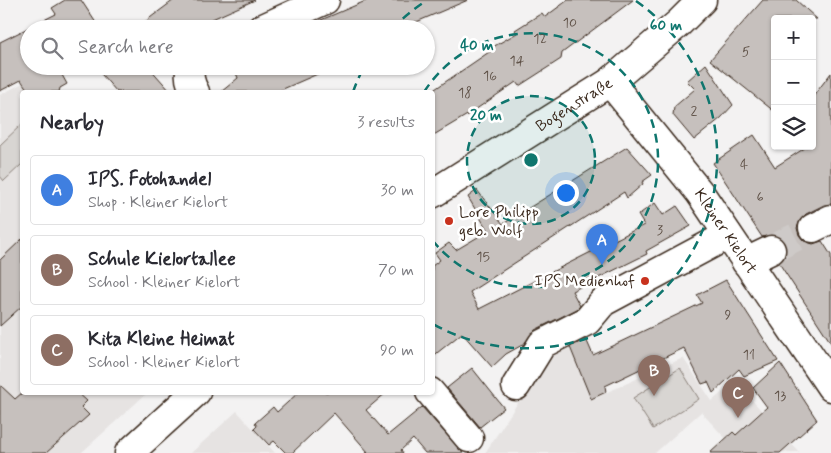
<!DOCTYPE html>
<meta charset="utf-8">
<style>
:root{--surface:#fff;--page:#f2f2f3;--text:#2b2b33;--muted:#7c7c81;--line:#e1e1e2;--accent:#7c3aed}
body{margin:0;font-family:Mynerve,sans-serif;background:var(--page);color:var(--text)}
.controls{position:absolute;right:15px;top:15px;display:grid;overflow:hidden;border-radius:5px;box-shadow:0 1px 4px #0004}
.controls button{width:45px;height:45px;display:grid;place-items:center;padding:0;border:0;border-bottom:1px solid var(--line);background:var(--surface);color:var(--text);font:25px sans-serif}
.you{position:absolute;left:565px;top:192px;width:18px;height:18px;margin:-12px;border:4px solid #fff;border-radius:50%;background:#1a73e8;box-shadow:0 0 0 8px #1a73e833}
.badge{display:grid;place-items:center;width:32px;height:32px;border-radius:50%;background:var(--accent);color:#fff;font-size:16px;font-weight:700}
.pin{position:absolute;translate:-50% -41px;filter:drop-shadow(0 1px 2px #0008)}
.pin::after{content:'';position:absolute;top:26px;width:18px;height:15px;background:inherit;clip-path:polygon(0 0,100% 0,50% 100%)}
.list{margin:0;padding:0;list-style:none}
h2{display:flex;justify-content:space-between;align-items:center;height:65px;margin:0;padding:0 20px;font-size:21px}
h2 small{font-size:16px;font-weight:400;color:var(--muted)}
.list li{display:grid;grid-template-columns:32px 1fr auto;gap:15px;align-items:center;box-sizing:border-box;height:70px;margin:0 10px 10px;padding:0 10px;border:1px solid var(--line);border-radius:5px}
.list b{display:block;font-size:19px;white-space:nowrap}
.list p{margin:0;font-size:16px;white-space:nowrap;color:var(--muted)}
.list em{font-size:16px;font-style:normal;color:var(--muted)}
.icon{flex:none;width:28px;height:28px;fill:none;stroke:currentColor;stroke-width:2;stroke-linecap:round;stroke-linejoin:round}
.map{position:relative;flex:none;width:831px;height:453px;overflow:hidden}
.search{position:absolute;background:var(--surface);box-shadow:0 1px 4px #0004;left:20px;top:20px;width:415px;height:55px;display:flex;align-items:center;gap:12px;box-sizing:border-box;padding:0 18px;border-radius:28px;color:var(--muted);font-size:19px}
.panel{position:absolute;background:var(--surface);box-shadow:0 1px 4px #0004;left:20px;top:90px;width:415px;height:305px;border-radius:5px}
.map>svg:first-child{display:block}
</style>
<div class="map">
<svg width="831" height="453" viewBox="0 0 831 453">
<rect width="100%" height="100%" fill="#f3f2f2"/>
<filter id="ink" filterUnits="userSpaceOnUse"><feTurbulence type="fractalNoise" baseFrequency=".02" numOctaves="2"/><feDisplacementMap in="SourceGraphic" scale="10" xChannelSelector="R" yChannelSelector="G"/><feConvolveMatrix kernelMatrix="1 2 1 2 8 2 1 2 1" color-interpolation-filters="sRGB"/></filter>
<g filter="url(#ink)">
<!-- built -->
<path fill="#e6e3e2" d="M23 83 29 92H22V392L147 393 81 453H0V95Z
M567 341 592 399 683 358 712 401 731 385 736 391 740 387 799 452 739 453 701 412 655 453H485L528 387Z
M237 411 275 453H191Z"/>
<!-- green -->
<path fill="#d8d5d2" stroke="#8a8078" d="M22 124V164L4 181 0 176V145Z
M680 368 699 399 653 429 633 398Z"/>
<!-- building -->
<path fill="#c6c0bd" stroke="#3b2a1e" d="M65 0H81L100 29H29V66H57L67 84 60 88 59 92H29L21 80 0 91V42L56 14 52 8Z
M174 0H255L201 24 203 29H135Z
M368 0H468L400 29H300Z
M568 0H633L562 53 561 59 519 86 516 82 469 114 432 136V91L492 50 491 48 517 33 515 30 542 13 545 17Z
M763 0H796L817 19H775V112L710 60Z
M706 64 733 105 721 118 694 140 673 115 674 107 695 89 687 81Z
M94 66H148L171 92H117Z
M233 66H336L283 89 279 92H221L238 78Z
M831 73V204L824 205 806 214 800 220 797 228 799 235 804 241 813 244 822 241 831 255V343L779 263 784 258 786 252 785 243 779 237 773 235 762 237 713 163 754 135 775 167 808 146H812V98Z
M627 147 652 175 642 182 643 184 627 198 624 192 470 292 479 309 644 225 638 215 655 203 663 215 677 206 691 226 646 251 647 254 572 291 580 306 577 309 535 330 524 344 506 354 492 367 462 333 432 357V266L440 260 435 253 449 243 456 250 488 231 468 197 477 190 503 224Z
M22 239V306L0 326V260Z
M726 280 778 361 744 376 739 369 713 393 708 382 702 384 684 348 605 386 606 392 591 399 570 347 586 339 593 355 702 303 697 295Z
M780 363 817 420 780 453H710L733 432 736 435 767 407 753 388Z
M472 368 504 408 480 427 447 388Z
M0 385 15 399 23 392H77L87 401 81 407 89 415 46 453H0Z
M299 392H387L366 410 388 435 422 407 463 453H425L413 439 401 450 403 453H366L368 452 334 413 292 453H286L274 441 269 445 254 429 257 426 255 423 273 407 277 412Z"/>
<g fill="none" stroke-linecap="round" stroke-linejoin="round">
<!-- minor-tunnel -->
<path stroke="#cecac8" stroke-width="28" stroke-dasharray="28 14" stroke-linecap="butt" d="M771 250 813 228"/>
<!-- minor casing -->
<g stroke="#3b2a1e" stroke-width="31">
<g id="minor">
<path d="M261 29 325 0"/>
<path d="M192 66C187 74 191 85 195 92"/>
<path id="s1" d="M610 82 700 193 831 387"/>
<path id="s2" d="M432 194 610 82 679 23 702 0"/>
<path d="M813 228 831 219"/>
<path d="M746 262 771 250"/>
<path d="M516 386 542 344 587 321 603 302 728 235"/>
<path d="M430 392 469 438"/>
<path d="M129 453 196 392"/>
</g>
</g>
<!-- minor -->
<use href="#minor" stroke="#fff" stroke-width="28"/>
</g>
</g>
<!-- distance rings -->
<circle cx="531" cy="160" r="64" fill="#0f766e" fill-opacity=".12"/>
<g fill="none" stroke="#0f766e" stroke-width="2.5" stroke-dasharray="9 6">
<circle cx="531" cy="160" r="64"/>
<path d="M424 92A127 127 0 1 1 433 241"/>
<path d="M353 92A191 191 0 0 1 364 67M392 29A191 191 0 0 1 426 1M636 1A191 191 0 0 1 433 324"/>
</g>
<!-- markers -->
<g fill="#c8321e" stroke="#fff" stroke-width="2">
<circle cx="449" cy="221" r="5"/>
<circle cx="645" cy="281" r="5"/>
</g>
<g text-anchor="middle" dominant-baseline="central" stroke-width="5" stroke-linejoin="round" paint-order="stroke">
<!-- number labels -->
<g font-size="14" fill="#5e5046">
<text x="570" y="23">10</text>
<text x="540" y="39">12</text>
<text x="746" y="52">5</text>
<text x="517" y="61">14</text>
<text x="490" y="76">16</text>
<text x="465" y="93">18</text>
<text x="694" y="111">2</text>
<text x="744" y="165">4</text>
<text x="760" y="197">6</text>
<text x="660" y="230">3</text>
<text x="483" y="257">15</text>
<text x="728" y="315">9</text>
<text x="749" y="355">11</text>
<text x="780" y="396">13</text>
</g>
<!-- street labels -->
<g font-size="16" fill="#3b2a1e" stroke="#fff">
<text stroke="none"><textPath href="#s2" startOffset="168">Bogenstraße</textPath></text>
<text stroke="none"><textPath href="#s1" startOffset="189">Kleiner Kielort</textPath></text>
</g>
<!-- poi labels -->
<g font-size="16" fill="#3b2a1e" stroke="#fff" text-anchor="start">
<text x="459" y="212">Lore Philipp<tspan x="459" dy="18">geb. Wolf</tspan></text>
<text x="635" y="281" text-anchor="end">IPS Medienhof</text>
</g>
</g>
<circle cx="531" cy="160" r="8" fill="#0f766e" stroke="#fff" stroke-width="2.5"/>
<g font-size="15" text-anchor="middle" font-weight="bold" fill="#0f766e" stroke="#fff" stroke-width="5" stroke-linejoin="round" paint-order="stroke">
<text x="666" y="30">60 m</text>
<text x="477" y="50">40 m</text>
<text x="486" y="120">20 m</text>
</g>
</svg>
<div class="controls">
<button>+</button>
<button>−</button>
<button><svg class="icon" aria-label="layers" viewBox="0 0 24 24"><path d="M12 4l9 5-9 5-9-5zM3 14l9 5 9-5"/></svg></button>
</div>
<div class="you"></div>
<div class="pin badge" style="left:602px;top:265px;background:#3f7fe0">A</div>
<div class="pin badge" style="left:654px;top:396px;background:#8d6e63">B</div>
<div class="pin badge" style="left:738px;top:418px;background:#8d6e63">C</div>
<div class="search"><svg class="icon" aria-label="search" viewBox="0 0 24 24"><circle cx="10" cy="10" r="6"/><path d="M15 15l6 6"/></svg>Search here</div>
<section class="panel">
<h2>Nearby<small>3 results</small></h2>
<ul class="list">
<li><span class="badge" style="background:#3f7fe0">A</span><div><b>IPS. Fotohandel</b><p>Shop · Kleiner Kielort</p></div><em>30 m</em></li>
<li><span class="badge" style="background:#8d6e63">B</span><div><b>Schule Kielortallee</b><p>School · Kleiner Kielort</p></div><em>70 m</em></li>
<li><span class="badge" style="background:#8d6e63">C</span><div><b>Kita Kleine Heimat</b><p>School · Kleiner Kielort</p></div><em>90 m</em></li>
</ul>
</section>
</div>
